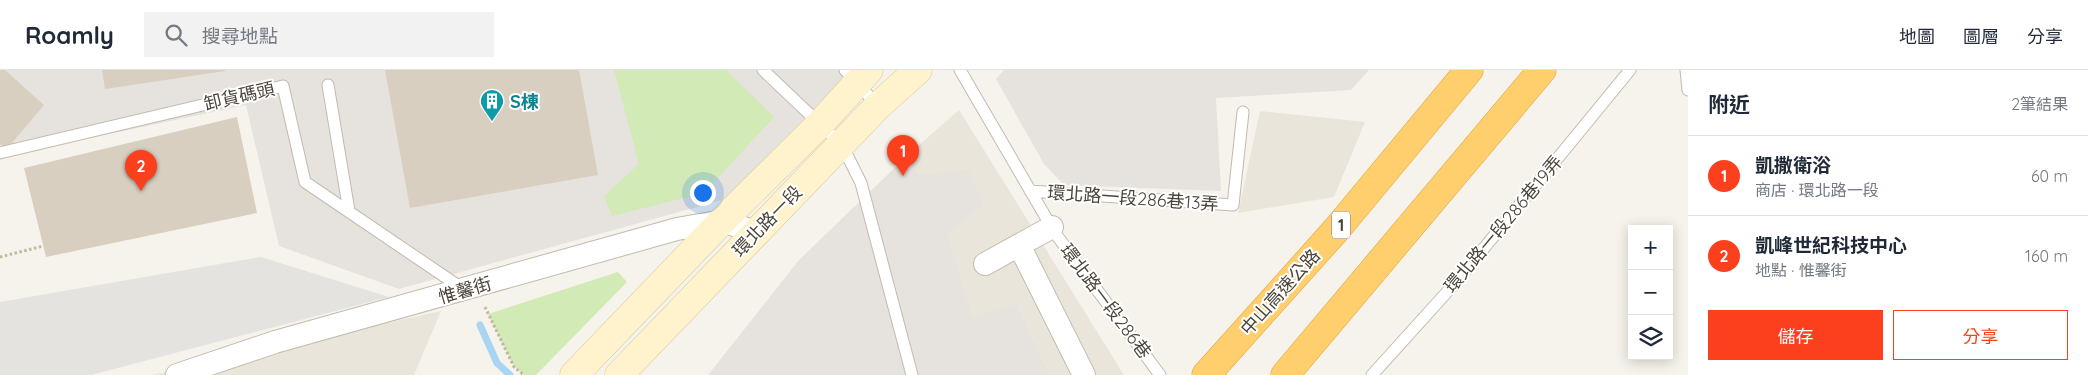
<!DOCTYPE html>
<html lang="zh-TW">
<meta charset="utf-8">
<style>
:root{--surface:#fff;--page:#f2f2f3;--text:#1f2937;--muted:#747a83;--line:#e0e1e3;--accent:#fc3f1d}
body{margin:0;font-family:Quicksand,"Noto Sans TC",sans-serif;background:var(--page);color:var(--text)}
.controls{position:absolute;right:15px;bottom:15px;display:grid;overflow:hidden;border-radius:0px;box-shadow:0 2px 12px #0003}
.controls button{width:45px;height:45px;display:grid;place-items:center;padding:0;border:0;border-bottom:1px solid var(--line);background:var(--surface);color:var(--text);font:25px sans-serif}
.you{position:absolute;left:702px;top:122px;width:18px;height:18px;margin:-12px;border:4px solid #fff;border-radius:50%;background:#1a73e8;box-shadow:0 0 0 8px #1a73e833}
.badge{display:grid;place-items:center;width:32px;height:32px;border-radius:50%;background:var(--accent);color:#fff;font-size:16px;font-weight:700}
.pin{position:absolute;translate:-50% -41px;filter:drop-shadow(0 1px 2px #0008)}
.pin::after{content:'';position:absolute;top:26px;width:18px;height:15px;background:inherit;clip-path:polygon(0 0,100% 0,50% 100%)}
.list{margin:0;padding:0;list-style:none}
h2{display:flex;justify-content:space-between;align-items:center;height:65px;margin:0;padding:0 20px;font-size:21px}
h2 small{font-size:16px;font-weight:400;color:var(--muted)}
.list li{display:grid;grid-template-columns:32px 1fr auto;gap:15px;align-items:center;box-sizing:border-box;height:80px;padding:0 20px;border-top:1px solid var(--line)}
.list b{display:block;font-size:19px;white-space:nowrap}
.list p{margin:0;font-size:16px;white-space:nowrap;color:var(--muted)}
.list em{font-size:16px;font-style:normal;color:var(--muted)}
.actions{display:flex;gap:10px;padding:15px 20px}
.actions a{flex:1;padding:11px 0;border:1px solid var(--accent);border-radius:0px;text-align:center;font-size:18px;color:var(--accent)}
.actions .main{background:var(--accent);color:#fff}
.icon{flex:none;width:28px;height:28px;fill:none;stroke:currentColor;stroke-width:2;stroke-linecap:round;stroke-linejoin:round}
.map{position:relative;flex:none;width:1688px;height:305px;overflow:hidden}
header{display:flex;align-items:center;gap:30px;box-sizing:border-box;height:70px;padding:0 25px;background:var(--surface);border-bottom:1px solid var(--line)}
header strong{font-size:24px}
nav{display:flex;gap:28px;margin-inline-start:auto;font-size:18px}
.search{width:350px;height:45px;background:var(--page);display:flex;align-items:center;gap:12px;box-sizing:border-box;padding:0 18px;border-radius:0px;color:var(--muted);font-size:19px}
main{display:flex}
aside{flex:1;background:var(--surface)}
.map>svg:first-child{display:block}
</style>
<header>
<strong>Roamly</strong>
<div class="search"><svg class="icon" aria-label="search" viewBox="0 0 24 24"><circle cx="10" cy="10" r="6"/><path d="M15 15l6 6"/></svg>搜尋地點</div>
<nav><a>地圖</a><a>圖層</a><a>分享</a></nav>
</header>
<main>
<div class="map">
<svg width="1688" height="305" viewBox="0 0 1688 305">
<rect width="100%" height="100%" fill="#f6f3ec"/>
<!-- residential -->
<path fill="#eae5da" d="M959 40 1124 305H1050L1017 233 973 249 948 164 984 134 920 105 910 83Z
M1260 41 1365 52 1334 127 1238 143Z
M441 241 414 305H152L229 288Z"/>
<!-- industrial -->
<path fill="#e6e2dd" d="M0 0H865L737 126 399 219 279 176 246 35 0 87Z
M1004 0H1369L1351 20 1216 28 1221 121 1064 115 1044 94 996 9Z
M910 83 920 105 969 100 984 135 948 164 973 248 1017 233 1050 305H708L799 190Z"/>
<!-- green -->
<path fill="#d2eab5" d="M614 0H726L774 47 704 123 612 146 604 126 639 94Z
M618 202 627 212 536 305H524L514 297 488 244Z"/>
<!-- parking -->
<path fill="#e5e3e0" d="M261 187 389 227 91 305H0V232Z"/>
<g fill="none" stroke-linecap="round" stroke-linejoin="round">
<!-- stream -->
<path stroke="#a9d4f2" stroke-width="7" d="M480 255 497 293 510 305"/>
</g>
<!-- building -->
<path fill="#d8cfc1" d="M0 0H5L44 35 7 79 0 74Z
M102 0H225V1L105 19Z
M385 0H579L598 105 410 138Z
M237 47 257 143 46 187 24 98Z"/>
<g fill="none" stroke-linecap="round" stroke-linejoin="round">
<!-- lane casing -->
<g stroke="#c2bbae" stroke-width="13">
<path id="lane" d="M763 0 842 75 861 113 912 305
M845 0 878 36
M960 0 1055 163 1160 305
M1686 0 1688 20
M328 15 349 141
M0 83 283 16 305 112 463 219
M1030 121 1233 135 1243 42
M1372 305 1457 211 1630 0"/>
</g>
<!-- street casing -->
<g stroke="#c2bbae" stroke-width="24">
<path id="street" d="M1019 175 1084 305
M985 194 1052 157
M177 305 275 272 677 159 722 151 756 162"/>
</g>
<!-- secondary casing -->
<g stroke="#d6c79b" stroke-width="29">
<path id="secondary" d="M574 305 722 151 820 54 869 0
M619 305 878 36 918 0"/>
</g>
<!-- highway casing -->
<g stroke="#e0a43c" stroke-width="29">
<path id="highway" d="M1206 305 1336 160 1469 0
M1285 305 1542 0"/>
</g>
<!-- path -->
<path stroke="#c4b79f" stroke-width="3" stroke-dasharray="2.5 2.5" stroke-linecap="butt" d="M0 187 43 176
M485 237 514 297 524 305"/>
<!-- lane -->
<use href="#lane" stroke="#fff" stroke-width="11"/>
<!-- street -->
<use href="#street" stroke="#fff" stroke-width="22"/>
<!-- secondary -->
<use href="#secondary" stroke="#fff3cd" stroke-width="28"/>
<!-- highway -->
<use href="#highway" stroke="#ffcf6e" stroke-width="28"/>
</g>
<!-- icons -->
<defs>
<g id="building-pin" transform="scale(1.25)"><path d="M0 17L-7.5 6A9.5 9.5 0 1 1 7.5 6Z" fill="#0f9aa8" stroke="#fff"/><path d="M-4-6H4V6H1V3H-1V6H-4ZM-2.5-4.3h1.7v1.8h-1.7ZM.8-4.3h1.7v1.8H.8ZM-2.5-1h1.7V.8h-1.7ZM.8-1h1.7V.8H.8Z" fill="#fff"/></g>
</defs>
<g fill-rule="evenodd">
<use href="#building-pin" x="492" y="31"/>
</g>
<g text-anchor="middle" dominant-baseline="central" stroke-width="4" stroke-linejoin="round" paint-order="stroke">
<!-- shield labels -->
<rect fill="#fff" stroke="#817c74" stroke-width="1" x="1332" y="141.5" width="18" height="27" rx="4"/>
<g font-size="16" font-weight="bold" fill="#4b4439">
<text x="1341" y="155">1</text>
</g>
<!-- street labels -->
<g font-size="18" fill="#4b4439" stroke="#fff">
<text transform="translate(239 26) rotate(-13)">卸貨碼頭</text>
<text transform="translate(1133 128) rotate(4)">環北路一段286巷13弄</text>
<text transform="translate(767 151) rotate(-46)">環北路一段</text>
<text transform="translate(1503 154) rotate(-50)">環北路一段286巷19弄</text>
<text transform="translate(465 220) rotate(-16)">惟馨街</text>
<text transform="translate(1280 222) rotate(-48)">中山高速公路</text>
<text transform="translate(1106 231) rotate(53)">環北路一段286巷</text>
</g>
<!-- culture labels -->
<g font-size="18" font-weight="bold" fill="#0d838f" stroke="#fff" text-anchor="start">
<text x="510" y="31">S棟</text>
</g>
</g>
</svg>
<div class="controls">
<button>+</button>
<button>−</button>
<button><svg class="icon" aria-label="layers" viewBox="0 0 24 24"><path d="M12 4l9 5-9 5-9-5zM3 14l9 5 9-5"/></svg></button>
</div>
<div class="you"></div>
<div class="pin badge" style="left:903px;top:106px">1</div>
<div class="pin badge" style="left:141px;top:121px">2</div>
</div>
<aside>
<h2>附近<small>2筆結果</small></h2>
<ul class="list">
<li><span class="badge">1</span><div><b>凱撒衛浴</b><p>商店 · 環北路一段</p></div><em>60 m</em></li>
<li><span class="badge">2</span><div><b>凱峰世紀科技中心</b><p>地點 · 惟馨街</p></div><em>160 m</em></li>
</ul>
<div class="actions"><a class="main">儲存</a><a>分享</a></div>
</aside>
</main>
